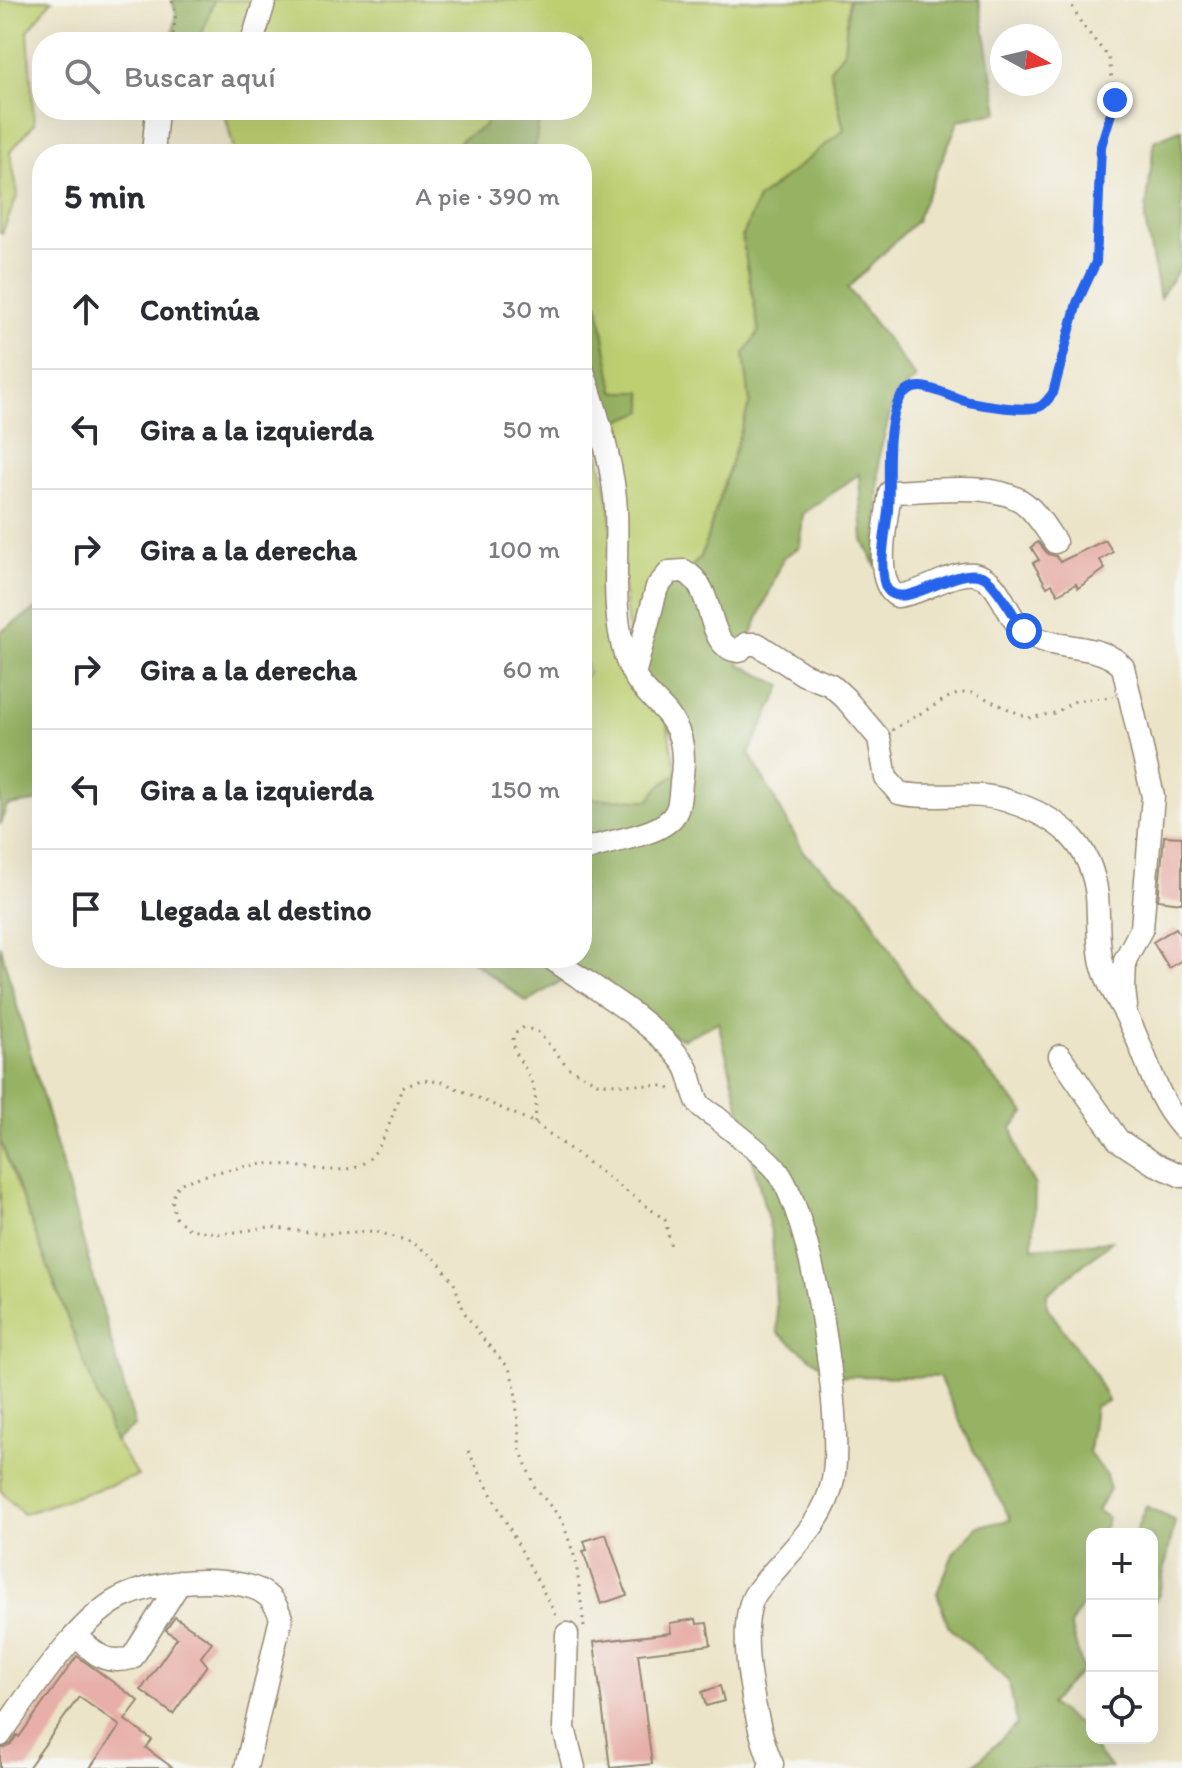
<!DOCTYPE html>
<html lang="es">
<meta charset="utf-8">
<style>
:root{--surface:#fff;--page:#f2f2f3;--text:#2b2b33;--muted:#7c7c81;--line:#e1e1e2}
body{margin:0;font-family:Itim,sans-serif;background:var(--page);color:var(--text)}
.controls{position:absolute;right:24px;bottom:24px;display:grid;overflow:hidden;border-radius:16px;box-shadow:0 8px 32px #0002}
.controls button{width:72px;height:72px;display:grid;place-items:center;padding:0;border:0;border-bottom:2px solid var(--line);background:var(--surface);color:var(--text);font:40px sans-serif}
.compass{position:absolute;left:990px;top:24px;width:72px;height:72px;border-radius:50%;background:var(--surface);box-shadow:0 8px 32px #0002;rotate:98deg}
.stop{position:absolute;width:24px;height:24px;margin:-18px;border:6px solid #2563eb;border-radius:50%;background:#fff}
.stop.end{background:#2563eb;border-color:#fff;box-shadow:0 2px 8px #0008}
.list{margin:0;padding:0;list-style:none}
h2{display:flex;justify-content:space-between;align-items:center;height:104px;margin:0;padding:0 32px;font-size:34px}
h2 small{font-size:26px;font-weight:400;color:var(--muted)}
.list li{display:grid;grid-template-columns:52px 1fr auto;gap:24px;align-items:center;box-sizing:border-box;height:120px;padding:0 32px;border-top:2px solid var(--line)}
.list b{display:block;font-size:30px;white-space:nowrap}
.list em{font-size:26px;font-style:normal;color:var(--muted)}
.icon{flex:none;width:44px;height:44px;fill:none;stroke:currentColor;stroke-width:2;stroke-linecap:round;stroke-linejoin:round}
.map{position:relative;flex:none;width:1182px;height:1768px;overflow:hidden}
.search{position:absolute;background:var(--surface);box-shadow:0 8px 32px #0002;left:32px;top:32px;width:560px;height:88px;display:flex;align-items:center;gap:20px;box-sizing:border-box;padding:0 28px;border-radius:32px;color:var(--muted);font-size:30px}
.panel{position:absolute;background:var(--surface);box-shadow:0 8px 32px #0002;left:32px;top:144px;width:560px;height:824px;border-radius:32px}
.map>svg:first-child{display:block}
</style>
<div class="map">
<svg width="1182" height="1768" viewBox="0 0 1182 1768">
<rect width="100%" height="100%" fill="#f6f6f2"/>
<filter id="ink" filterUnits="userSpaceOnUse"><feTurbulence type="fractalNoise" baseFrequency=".0125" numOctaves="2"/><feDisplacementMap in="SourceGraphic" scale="16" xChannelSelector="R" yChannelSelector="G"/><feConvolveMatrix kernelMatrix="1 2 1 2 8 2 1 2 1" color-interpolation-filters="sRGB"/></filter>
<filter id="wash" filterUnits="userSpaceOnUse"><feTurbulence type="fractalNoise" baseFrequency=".006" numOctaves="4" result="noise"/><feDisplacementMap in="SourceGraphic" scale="32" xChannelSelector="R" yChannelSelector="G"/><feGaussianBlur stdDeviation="1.8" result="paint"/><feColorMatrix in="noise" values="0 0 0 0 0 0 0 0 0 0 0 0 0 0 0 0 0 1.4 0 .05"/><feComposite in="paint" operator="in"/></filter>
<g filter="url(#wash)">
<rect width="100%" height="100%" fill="#ece4c8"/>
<!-- green -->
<path fill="#becf72" stroke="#7c7c48" stroke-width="2" d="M0 0H52L28 31 34 124 10 152 18 194 2 233 0 232Z
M214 0H259L246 42H199Z
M270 0H849L844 52 830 70 844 130 758 199 742 238 760 331 744 354 750 402 701 557 690 568 631 657 606 426 641 392 614 393 598 303 582 298V154H534L540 110H582V42H257Z
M224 110H484L487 125 459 141 466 154H235Z
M582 384 611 509V612L666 719 677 774 659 787 649 800 593 799 582 782V679L588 672 582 654Z
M0 1140 114 1440 138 1476 23 1514 0 1490Z"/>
<!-- forest -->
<path fill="#96b264" stroke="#686e41" stroke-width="2" d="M172 0H214L199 42H172L176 13Z
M849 0H979L999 112 959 120 916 221 848 288 916 378 894 398 879 456 877 568 863 540 859 474 803 514 800 547 784 557 739 664 782 686 749 753 805 854 860 899 913 988 1025 1113 1012 1127 1020 1158 1035 1186 1033 1248 1112 1241 1047 1294V1307L1094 1373 1108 1401 1095 1406 1089 1452 1106 1475 1110 1489 1097 1510 1108 1518 1102 1534H1092V1591L1070 1625 1083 1670 1050 1704 1083 1728 1087 1740 1111 1768H971L1017 1724 1009 1682 948 1626 937 1593 954 1552 978 1526 1011 1520 974 1451 939 1377 835 1376 778 1333 772 1236 718 1022 683 1039 561 981 527 1002 468 958H582V782L593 799 649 800 659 787 690 764 640 674 662 590 683 575 701 557 750 402 744 354 759 331 742 238 758 199 844 130 830 69 844 51Z
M484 110H540L534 154H466L459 141 486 125Z
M1182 129V264L1160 298 1145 221 1154 141Z
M582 298 598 303 614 392H642L644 411 606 426 582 353Z
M42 605V801L7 806 0 825V632Z
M0 945 135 1426 114 1441 0 1140Z
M1146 1506 1175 1521 1159 1594 1152 1605V1534H1135Z"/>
<g id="blocks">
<!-- building -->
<path fill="#e7afa7" d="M1105 540 1113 552 1100 560 1105 569 1078 588 1076 584 1058 594 1052 584 1047 587 1033 563 1039 560 1031 547 1038 542 1048 554 1056 556 1060 562Z
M1164 836 1182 837V903L1158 900Z
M1176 928 1182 938V960L1169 968 1153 942Z
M606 1534 627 1595 601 1604 583 1551 587 1550 584 1541Z
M175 1617 212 1642 201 1657 207 1665 173 1714 141 1690 177 1638 166 1630Z
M696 1619 697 1624 707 1623 711 1645 638 1654 652 1764 610 1768 594 1642 671 1633 670 1623Z
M77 1656 139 1701 125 1720 152 1740 146 1748 173 1768H90L120 1726 79 1697 28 1768H0V1749L11 1744 17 1735 19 1737Z
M720 1686 724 1701 706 1706 702 1692Z"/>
</g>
</g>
<g filter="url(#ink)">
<use href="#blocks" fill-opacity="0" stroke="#948773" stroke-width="2"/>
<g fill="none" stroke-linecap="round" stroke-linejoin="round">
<!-- minor casing -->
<g stroke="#948773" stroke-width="25">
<path id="minor" d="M252 42 265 0
M153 154 157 110
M582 368C596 409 614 468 616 510 618 559 611 607 625 655 642 711 694 704 681 783 680 792 680 805 676 812 664 837 606 840 582 851
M1055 542C1046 529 1037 513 1024 503 994 481 927 491 890 492 887 518 872 582 897 596 922 594 952 571 974 574 1002 579 1005 618 1026 632 1056 653 1100 641 1123 667L1153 796 1142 928 1125 960 1124 989 1126 1006
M634 675 657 587 670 572 684 571C718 588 703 647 739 651L746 644H757L803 674 831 685 845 698 879 738 886 778 899 793C935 801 973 789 1008 801 1058 817 1091 842 1097 896 1099 918 1097 942 1102 963 1107 984 1119 1000 1128 1019 1148 1057 1153 1094 1182 1127
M554 958 555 961C597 990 653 1021 683 1062 692 1074 691 1089 698 1102 701 1108 710 1113 716 1117 736 1134 758 1149 775 1168 813 1213 844 1421 833 1480 824 1527 783 1556 756 1593 734 1624 756 1731 772 1764L769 1768
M1060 1056 1118 1140 1153 1163 1182 1176
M567 1634 564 1728 574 1768
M77 1636C95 1654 105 1665 132 1658L180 1582
M0 1735C28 1696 82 1612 127 1595 156 1583 193 1579 224 1582 251 1585 272 1589 281 1618L246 1768"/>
</g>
<!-- path -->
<path stroke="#948773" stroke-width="3" stroke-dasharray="2 6" stroke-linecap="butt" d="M172 42 176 13 172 0
M889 474C888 452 889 388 919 387 933 386 952 397 966 401 980 405 996 405 1010 407 1030 409 1040 410 1053 393L1077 303 1096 262 1101 146 1115 100 1109 58 1081 23 1069 0
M892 730 947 698 960 693H974L1028 718 1055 713 1077 700 1114 697
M535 1123C536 1109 537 1097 532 1083 525 1063 513 1058 513 1035L524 1027 538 1032 569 1068 597 1083 664 1086 674 1091
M468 1451 558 1619
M584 1627 576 1561 562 1520 534 1486 520 1449 515 1387 509 1368 483 1339 464 1312 454 1283 437 1260 412 1242 374 1231 320 1234 270 1227 222 1234 189 1229 175 1217 172 1199 179 1184C205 1174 236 1167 264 1164 296 1161 346 1184 372 1156 387 1138 394 1109 402 1088L421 1080 442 1082 535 1123 665 1220 671 1247"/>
<!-- minor -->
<use href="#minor" stroke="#fff" stroke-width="22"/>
</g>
</g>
<g fill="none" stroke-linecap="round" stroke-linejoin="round" filter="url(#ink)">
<!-- route -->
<path stroke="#2563eb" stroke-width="10" d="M1024 631C1015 618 997 584 984 577 956 563 904 613 887 589 877 573 886 530 888 511 891 475 884 436 898 402 902 393 912 386 922 387 938 389 953 398 969 402 983 405 1029 413 1041 406 1046 403 1049 398 1053 393L1077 303 1096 262 1101 146 1115 100"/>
</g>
</svg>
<div class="controls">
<button>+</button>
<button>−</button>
<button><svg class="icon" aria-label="locate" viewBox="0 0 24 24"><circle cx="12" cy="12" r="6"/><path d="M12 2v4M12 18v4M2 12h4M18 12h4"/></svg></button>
</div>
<svg class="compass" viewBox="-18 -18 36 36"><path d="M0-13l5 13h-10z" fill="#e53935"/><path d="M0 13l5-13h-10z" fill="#7c7c81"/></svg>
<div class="stop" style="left:1024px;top:631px"></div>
<div class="stop end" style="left:1115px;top:100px"></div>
<div class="search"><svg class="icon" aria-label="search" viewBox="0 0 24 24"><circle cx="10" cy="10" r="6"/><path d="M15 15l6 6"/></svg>Buscar aquí</div>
<section class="panel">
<h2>5 min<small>A pie · 390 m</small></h2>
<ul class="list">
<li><svg class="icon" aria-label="ahead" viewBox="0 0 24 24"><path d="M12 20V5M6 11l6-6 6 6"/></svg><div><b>Continúa</b></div><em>30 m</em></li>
<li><svg class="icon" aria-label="left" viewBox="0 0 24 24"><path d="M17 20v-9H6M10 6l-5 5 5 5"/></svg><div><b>Gira a la izquierda</b></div><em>50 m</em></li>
<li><svg class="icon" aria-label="right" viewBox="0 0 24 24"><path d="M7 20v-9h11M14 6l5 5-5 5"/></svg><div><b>Gira a la derecha</b></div><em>100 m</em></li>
<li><svg class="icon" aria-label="right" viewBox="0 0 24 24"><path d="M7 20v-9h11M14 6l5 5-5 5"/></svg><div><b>Gira a la derecha</b></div><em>60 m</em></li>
<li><svg class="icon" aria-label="left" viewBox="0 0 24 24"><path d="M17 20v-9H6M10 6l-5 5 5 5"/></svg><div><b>Gira a la izquierda</b></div><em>150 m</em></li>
<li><svg class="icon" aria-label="arrive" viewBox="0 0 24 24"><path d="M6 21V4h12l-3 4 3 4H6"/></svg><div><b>Llegada al destino</b></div></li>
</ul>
</section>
</div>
